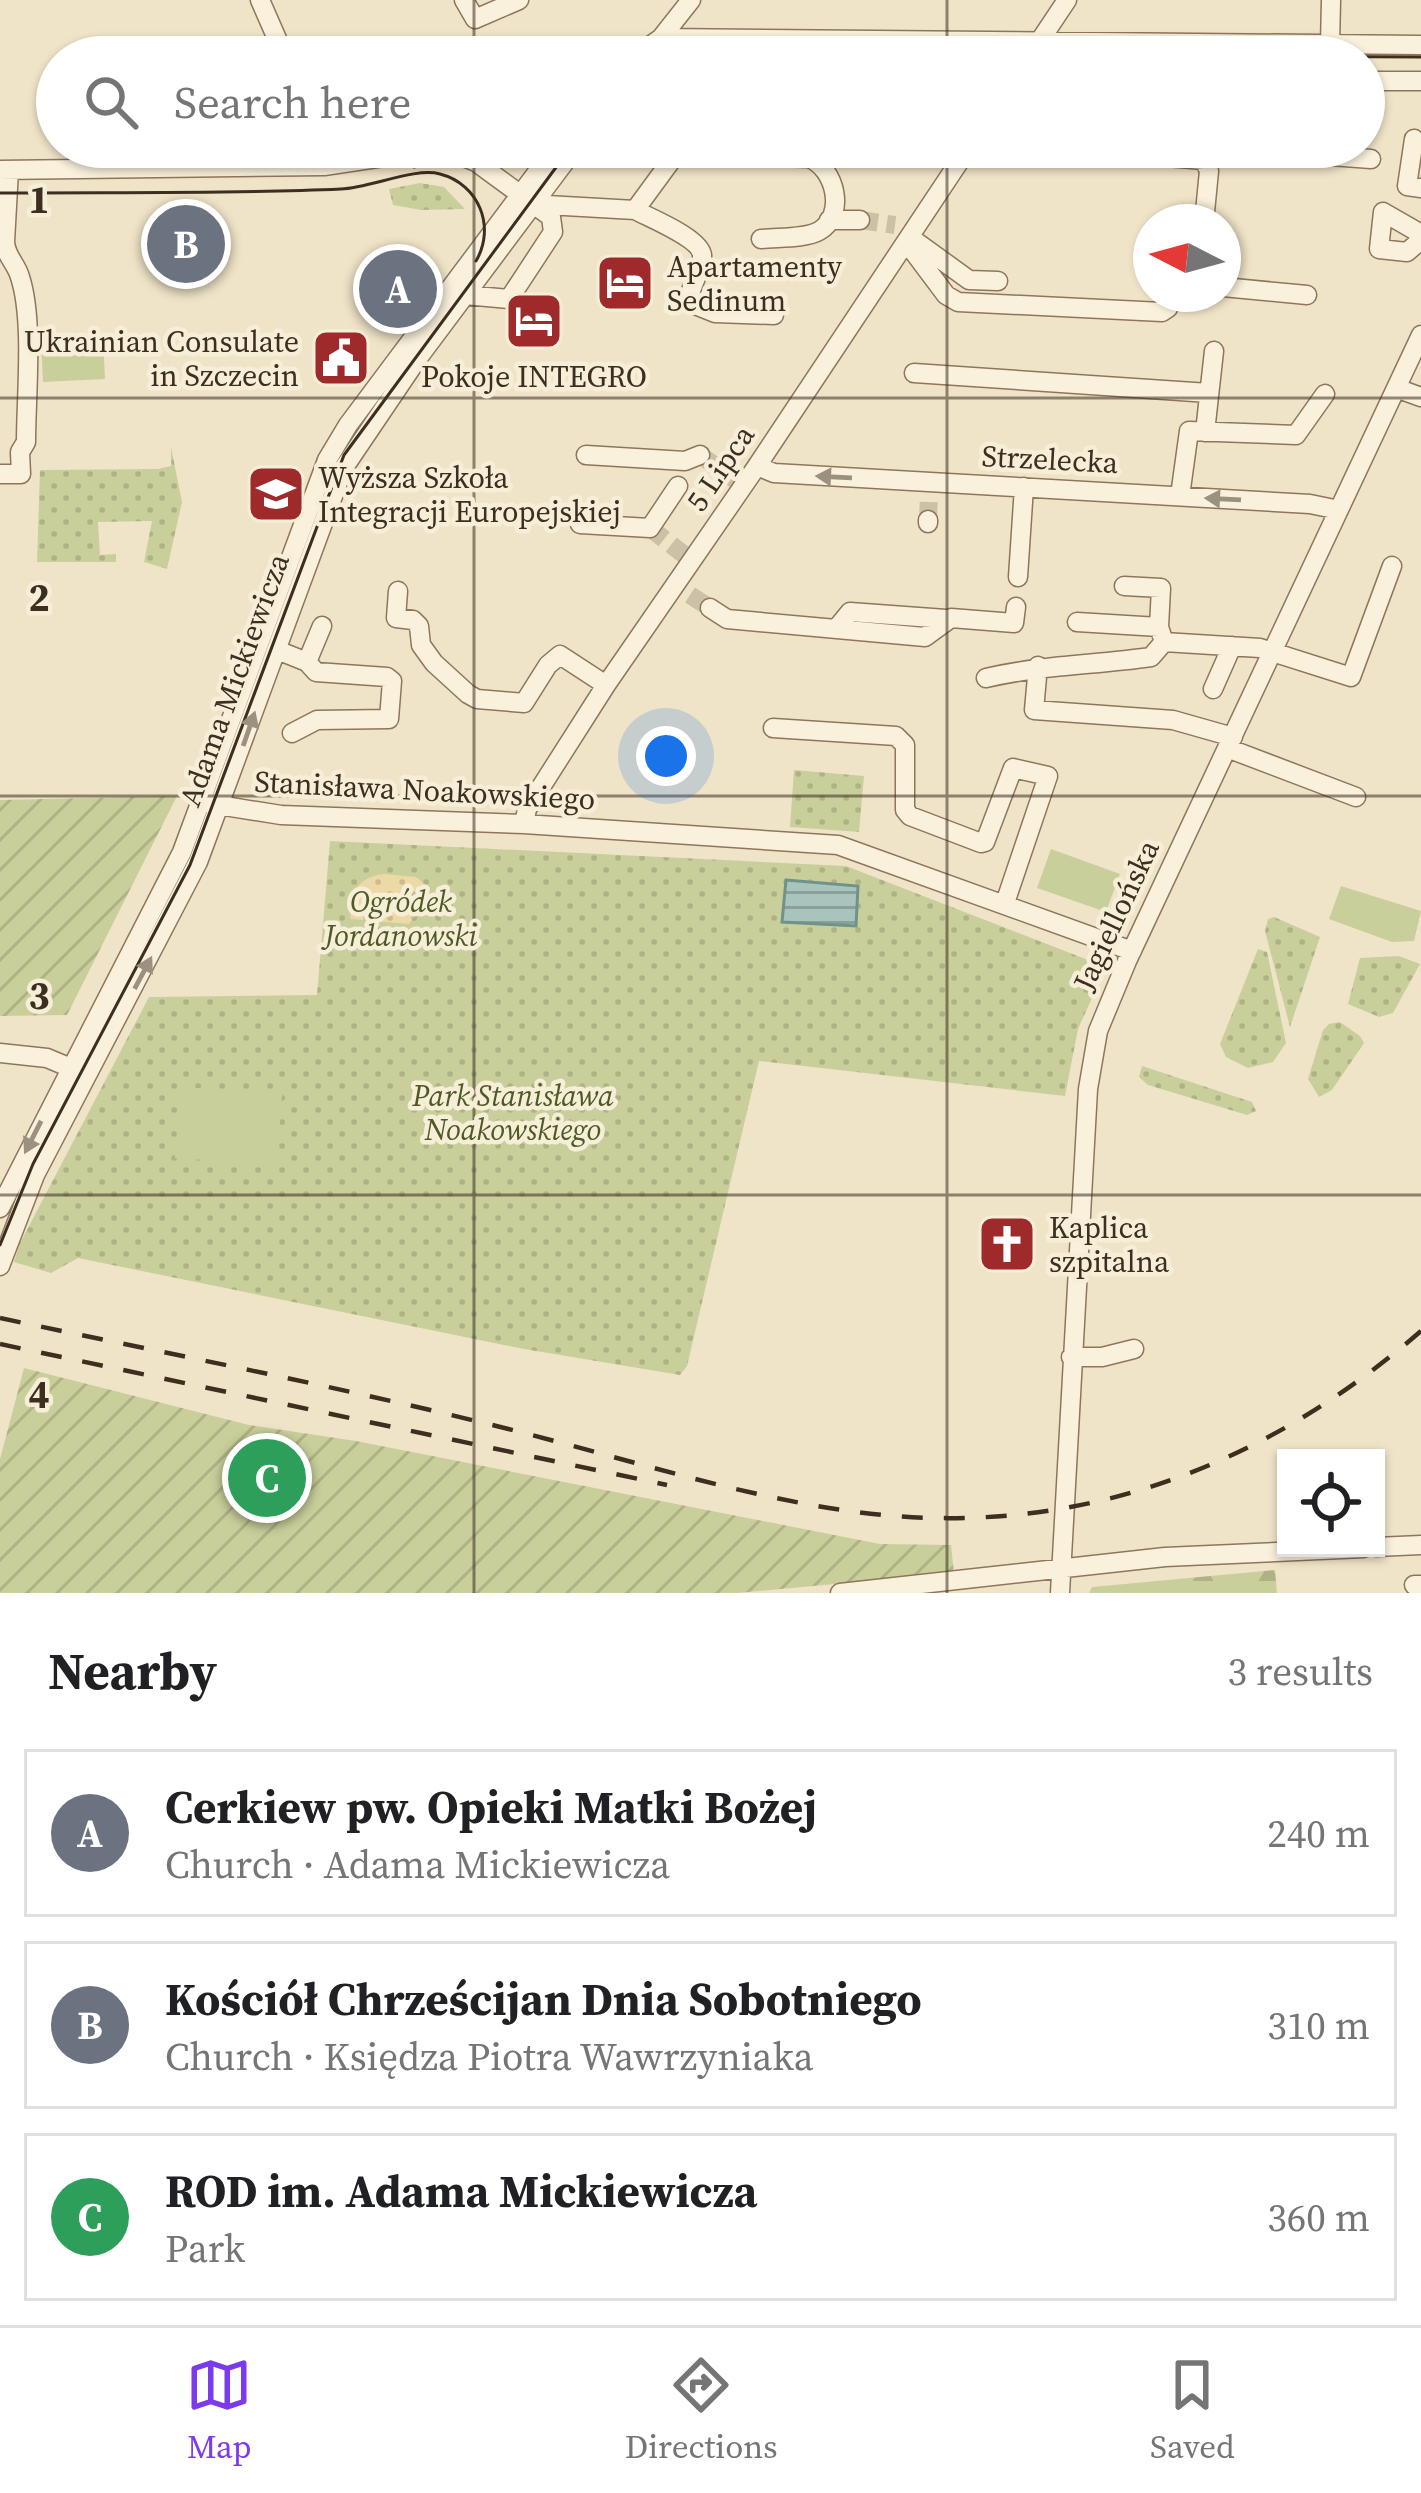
<!DOCTYPE html>
<meta charset="utf-8">
<style>
:root{--surface:#fff;--page:#f6f6f6;--text:#202124;--muted:#757577;--line:#e0e0e0;--accent:#7c3aed}
body{margin:0;font-family:"Source Serif 4",serif;background:var(--page);color:var(--text)}
.controls{position:absolute;right:36px;bottom:36px;display:grid;overflow:hidden;border-radius:0px;box-shadow:0 3px 9px #0004}
.controls button{width:108px;height:108px;display:grid;place-items:center;padding:0;border:0;border-bottom:3px solid var(--line);background:var(--surface);color:var(--text);font:60px sans-serif}
.compass{position:absolute;left:1133px;top:204px;width:108px;height:108px;border-radius:50%;background:var(--surface);box-shadow:0 3px 9px #0004;rotate:276deg}
.you{position:absolute;left:666px;top:756px;width:42px;height:42px;margin:-30px;border:9px solid #fff;border-radius:50%;background:#1a73e8;box-shadow:0 0 0 18px #1a73e833}
.badge{display:grid;place-items:center;width:78px;height:78px;border-radius:50%;background:var(--accent);color:#fff;font-size:39px;font-weight:700}
.pin{position:absolute;translate:-50% -50%;border:6px solid #fff;box-shadow:0 3px 12px #0006}
.list{margin:0;padding:0;list-style:none}
h2{display:flex;justify-content:space-between;align-items:center;height:156px;margin:0;padding:0 48px;font-size:51px}
h2 small{font-size:39px;font-weight:400;color:var(--muted)}
.list li{display:grid;grid-template-columns:78px 1fr auto;gap:36px;align-items:center;box-sizing:border-box;height:168px;margin:0 24px 24px;padding:0 24px;border:3px solid var(--line);border-radius:0px}
.list b{display:block;font-size:45px;white-space:nowrap}
.list p{margin:0;font-size:39px;white-space:nowrap;color:var(--muted)}
.list em{font-size:39px;font-style:normal;color:var(--muted)}
.icon{flex:none;width:66px;height:66px;fill:none;stroke:currentColor;stroke-width:2;stroke-linecap:round;stroke-linejoin:round}
.map{position:relative;flex:none;width:1421px;height:1593px;overflow:hidden}
.search{position:absolute;background:var(--surface);box-shadow:0 3px 9px #0004;left:36px;right:36px;top:36px;height:132px;display:flex;align-items:center;gap:30px;box-sizing:border-box;padding:0 42px;border-radius:66px;color:var(--muted);font-size:45px}
.sheet{height:732px;background:var(--surface)}
nav{display:flex;justify-content:space-around;align-items:center;box-sizing:border-box;height:168px;border-top:3px solid var(--line);background:var(--surface);font-size:33px;color:var(--muted)}
nav a{display:grid;justify-items:center;gap:6px}
nav .on{color:var(--accent)}
.map>svg:first-child{display:block}
</style>
<div class="map">
<svg width="1421" height="1593" viewBox="0 0 1421 1593">
<defs>
<pattern id="grass-dots" width="8" height="8" patternUnits="userSpaceOnUse" patternTransform="scale(3)"><rect width="8" height="8" fill="#c9cf9b"/><path d="M2 2h.1M6 6h.1" fill="none" stroke="#aeb285" stroke-width="1.8" stroke-linecap="round"/></pattern>
<pattern id="forest-firs" width="22" height="20" patternUnits="userSpaceOnUse" patternTransform="scale(3)"><rect width="22" height="20" fill="#c9cf9b"/><path d="M5 1l3.5 6h-7zM16 11l3.5 6h-7z" fill="#aeb285"/></pattern>
<pattern id="sand-dots" width="8" height="8" patternUnits="userSpaceOnUse" patternTransform="scale(3)"><rect width="8" height="8" fill="#ecd9a5"/><path d="M2 2h.1M6 6h.1" fill="none" stroke="#cbbb8e" stroke-width="1.8" stroke-linecap="round"/></pattern>
<pattern id="garden-furrows" width="10" height="10" patternUnits="userSpaceOnUse" patternTransform="scale(3)"><rect width="10" height="10" fill="#c9cf9b"/><path d="M-1 1l2-2M0 10L10 0M9 11l2-2" fill="none" stroke="#aeb285"/></pattern>
<pattern id="water-rules" width="6" height="5" patternUnits="userSpaceOnUse" patternTransform="scale(3)"><rect width="6" height="5" fill="#a9c4bc"/><path d="M0 2.5h6" fill="none" stroke="#8ba098"/></pattern>
</defs>
<rect width="100%" height="100%" fill="#f0e4c8"/>
<!-- grass -->
<path fill="url(#grass-dots)" d="M420 183 444 187 465 209 421 210 393 205 389 189Z
M171 447 182 502 167 569 144 562 152 521 98 522 100 555 116 554V562H37L40 470 158 469 171 466Z
M794 770 864 776 859 832 790 827Z
M330 841 846 866 1106 967 1078 1029 1065 1096 759 1061 687 1366 680 1375 524 1349 78 1258 51 1273 14 1262 19 1245 149 997 317 995Z
M1274 917 1320 937 1290 1027 1265 931 1268 919Z
M1258 949 1267 952 1286 1043 1273 1062 1248 1068 1226 1057 1220 1044Z
M1399 956 1420 964 1393 1013 1379 1017 1348 1004 1360 958Z
M1340 1022 1360 1036 1364 1043 1332 1090 1319 1097 1308 1079 1323 1030 1329 1024Z
M1142 1066 1252 1102 1256 1111 1247 1115 1148 1085 1139 1077Z"/>
<!-- forest -->
<path fill="url(#forest-firs)" d="M1275 1570 1277 1593H1089L1092 1587Z"/>
<!-- sand -->
<path fill="url(#sand-dots)" d="M384 874 416 877 427 886 428 898 409 924 351 919C347 894 358 877 384 874Z"/>
<!-- garden -->
<path fill="url(#garden-furrows)" d="M177 796 67 1015 0 1016V800Z
M24 1368 249 1425 356 1441 880 1544 951 1545 954 1573 738 1593H0V1459Z"/>
<!-- pitch -->
<path fill="#c9cf9b" d="M103 336 105 379 43 382 41 339Z
M1051 849 1120 874 1106 912 1037 888Z
M1341 886 1421 911 1414 941 1392 942 1329 919Z
M180 1087 282 1094 277 1165 175 1158Z"/>
<!-- water -->
<path fill="url(#water-rules)" stroke="#6f938a" stroke-width="3" d="M786 880 858 886 856 926 782 922Z"/>
<g fill="none" stroke-linecap="round" stroke-linejoin="round">
<!-- minor-tunnel -->
<path stroke="#ccc0a6" stroke-width="18" stroke-dasharray="18 9" stroke-linecap="butt" d="M860 220 895 225
M700 455 744 486
M928 520 929 495
M650 528 692 561
M690 595 710 608"/>
<!-- minor casing -->
<g stroke="#8d765c" stroke-width="21">
<path id="minor" d="M260 0 285 57
M464 0 475 19 519 0
M661 38 1421 45
M1330 45 1331 0
M634 57 661 38 691 0
M1029 57 1067 0
M1364 81H1421
M1414 139 1407 186 1421 188
M1277 147V152L1371 159
M1141 155 1204 160 1209 171 1204 222
M0 170 324 166 417 152 449 151 476 162 551 217 553 232 509 299 465 295
M537 200 547 205 635 210 676 154 809 158C835 168 847 215 819 231 805 239 777 237 761 239
M635 210C650 218 700 238 702 255 703 266 693 282 690 294L695 305 715 313 774 315
M829 220H860
M1421 234 1383 212 1379 249 1407 252 1421 240
M911 238 969 280 998 281
M907 243 946 295 958 302 1162 312 1168 308 1170 294
M1223 287 1307 295
M914 373 1209 393
M1396 388 1421 397
M1205 432 1214 351
M586 455 685 461 700 455
M757 466 774 473 1310 504 1339 510
M0 474H21L20 452 26 442C26 396 34 320 20 277 16 263 6 257 5 242L9 170
M1180 496 1189 431 1296 435 1325 394
M928 523V520
M580 524 650 528 678 486
M1018 577 1024 487
M1124 586 1161 588 1159 627
M398 591 396 618 413 620 419 626 421 645 434 663 468 694 477 699 524 703 548 665 560 655 606 685
M710 608 727 619 925 637 951 618 1014 623 1016 607
M1077 622 1159 627 1164 642 1260 648 1351 677 1392 566
M836 629 850 612 946 619
M277 650 307 662 316 672 387 677 392 681 389 719 317 720 292 733
M307 662 322 626
M1038 666 1034 710 1173 720 1233 737
M986 678C1041 665 1095 665 1151 657L1164 642
M1213 689 1232 646
M773 728 896 736 905 745V810L910 816 981 843 985 842 1013 768 1048 776 1005 903
M1227 748 1356 797
M212 804 281 815 524 824 838 845 1132 951
M524 824 527 809 606 685 757 466 969 147
M0 1053 47 1058 78 1071
M0 1208 182 852 327 460 348 425 556 147
M0 1266 35 1175 198 862 343 469 418 358 576 147
M1071 1357H1102L1134 1349
M1376 1547 1421 1545
M1414 1585H1421
M840 1593 1165 1557 1364 1548
M1060 1593 1088 1089 1098 1031 1127 961 1421 335"/>
</g>
<!-- minor -->
<use href="#minor" stroke="#faf1dc" stroke-width="18"/>
<!-- tram -->
<path stroke="#3d2e20" stroke-width="3" d="M644 57 674 53 1421 57
M414 167 477 147
M0 193C113 192 228 194 341 189 370 188 415 167 440 174 479 184 496 227 476 261
M0 1245 33 1164 190 865 344 455 571 147"/>
<!-- rail -->
<path stroke="#3d2e20" stroke-width="4.5" stroke-dasharray="21 21" stroke-linecap="butt" d="M0 1318C160 1352 321 1383 480 1422 598 1450 722 1492 842 1510 1061 1543 1256 1474 1421 1331
M0 1344 667 1485"/>
</g>
<!-- one-way arrows -->
<defs><path id="oneway-solid" d="M-6-.8H1V-3.2L6.5 0L1 3.2V.8H-6Z" transform="scale(3)"/></defs>
<g fill="#9c907e">
<use href="#oneway-solid" transform="translate(834 477) rotate(-177)"/>
<use href="#oneway-solid" transform="translate(1223 499) rotate(-177)"/>
<use href="#oneway-solid" transform="translate(249 729) rotate(-71)"/>
<use href="#oneway-solid" transform="translate(143 973) rotate(-62)"/>
<use href="#oneway-solid" transform="translate(33 1137) rotate(117)"/>
</g>
<!-- grid -->
<path fill="none" stroke="#3d2e20" stroke-width="3" stroke-opacity="0.55" d="M474 0V57M947 0V57M474 147V1593M947 147V1593M0 398H1421M0 796H1421M0 1195H1421"/>
<!-- icons -->
<defs>
<g id="hotel-square" transform="scale(3)"><rect x="-9" y="-9" width="18" height="18" rx="4" fill="#9e2a2b" stroke="#f7eed8"/><path d="M-6-4.5h1.5V1H6V5H4.5V3h-9V5H-6ZM-4 0a1.8 1.8 0 1 1 3.6 0ZM.5 0V-2.5h3Q6-2.5 6 0Z" fill="#fff"/></g>
<g id="civic-square" transform="scale(3)"><rect x="-9" y="-9" width="18" height="18" rx="4" fill="#9e2a2b" stroke="#f7eed8"/><path d="M-.6-6.5H3V-4.5H.6V-3L4-1V1h2V6H-6V1h2V-1L-.6-3ZM-1.2 2.5V6h2.4V2.5Z" fill="#fff"/></g>
<g id="school-square" transform="scale(3)"><rect x="-9" y="-9" width="18" height="18" rx="4" fill="#9e2a2b" stroke="#f7eed8"/><path d="M0-5L7-2L0 1L-7-2ZM-4 1L0 2.5L4 1V4Q0 6-4 4Z" fill="#fff"/></g>
<g id="church-square" transform="scale(3)"><rect x="-9" y="-9" width="18" height="18" rx="4" fill="#9e2a2b" stroke="#f7eed8"/><path d="M-1.2-6h2.4v3.5h3.3v2.4h-3.3V6h-2.4V-.1h-3.3v-2.4h3.3Z" fill="#fff"/></g>
</defs>
<g fill-rule="evenodd">
<use href="#hotel-square" x="625" y="283"/>
<use href="#hotel-square" x="534" y="321"/>
<use href="#civic-square" x="341" y="358"/>
<use href="#school-square" x="276" y="494"/>
<use href="#church-square" x="1007" y="1244"/>
</g>
<g text-anchor="middle" dominant-baseline="central" stroke-width="9" stroke-linejoin="round" paint-order="stroke">
<!-- poi labels -->
<g font-size="30" fill="#3d2e20" stroke="#f7eed8" text-anchor="start">
<text x="667" y="266">Apartamenty<tspan x="667" dy="34">Sedinum</tspan></text>
<text x="299" y="341" text-anchor="end">Ukrainian Consulate<tspan x="299" dy="34">in Szczecin</tspan></text>
<text x="534" y="376" text-anchor="middle">Pokoje INTEGRO</text>
<text x="318" y="477">Wyższa Szkoła<tspan x="318" dy="34">Integracji Europejskiej</tspan></text>
<text x="1049" y="1227">Kaplica<tspan x="1049" dy="34">szpitalna</tspan></text>
</g>
<!-- street labels -->
<g font-size="30" fill="#3d2e20" stroke="#f7eed8">
<text transform="translate(1050 459) rotate(3)">Strzelecka</text>
<text transform="translate(720 468) rotate(-56)">5 Lipca</text>
<text transform="translate(234 680) rotate(-70)">Adama Mickiewicza</text>
<text transform="translate(425 790) rotate(3)">Stanisława Noakowskiego</text>
<text transform="translate(1116 915) rotate(-65)">Jagiellońska</text>
</g>
<!-- park labels -->
<g font-size="30" font-style="italic" fill="#4d5a26" stroke="#f7eed8">
<text x="401" y="901">Ogródek<tspan x="401" dy="34">Jordanowski</tspan></text>
<text x="513" y="1095">Park Stanisława<tspan x="513" dy="34">Noakowskiego</tspan></text>
</g>
</g>
<g font-size="39" text-anchor="middle" font-weight="bold" fill="#3d2e20" stroke="#f7eed8" stroke-width="9" stroke-linejoin="round" paint-order="stroke">
<text x="39" y="213">1</text>
<text x="39" y="611">2</text>
<text x="39" y="1009">3</text>
<text x="39" y="1408">4</text>
</g>
</svg>
<div class="controls">
<button><svg class="icon" aria-label="locate" viewBox="0 0 24 24"><circle cx="12" cy="12" r="6"/><path d="M12 2v4M12 18v4M2 12h4M18 12h4"/></svg></button>
</div>
<svg class="compass" viewBox="-18 -18 36 36"><path d="M0-13l5 13h-10z" fill="#e53935"/><path d="M0 13l5-13h-10z" fill="#757577"/></svg>
<div class="you"></div>
<div class="pin badge" style="left:398px;top:289px;background:#6b7280">A</div>
<div class="pin badge" style="left:186px;top:244px;background:#6b7280">B</div>
<div class="pin badge" style="left:267px;top:1478px;background:#2e9e5b">C</div>
<div class="search"><svg class="icon" aria-label="search" viewBox="0 0 24 24"><circle cx="10" cy="10" r="6"/><path d="M15 15l6 6"/></svg>Search here</div>
</div>
<section class="sheet">
<h2>Nearby<small>3 results</small></h2>
<ul class="list">
<li><span class="badge" style="background:#6b7280">A</span><div><b>Cerkiew pw. Opieki Matki Bożej</b><p>Church · Adama Mickiewicza</p></div><em>240 m</em></li>
<li><span class="badge" style="background:#6b7280">B</span><div><b>Kościół Chrześcijan Dnia Sobotniego</b><p>Church · Księdza Piotra Wawrzyniaka</p></div><em>310 m</em></li>
<li><span class="badge" style="background:#2e9e5b">C</span><div><b>ROD im. Adama Mickiewicza</b><p>Park</p></div><em>360 m</em></li>
</ul>
</section>
<nav>
<a class="on"><svg class="icon" aria-label="map" viewBox="0 0 24 24"><path d="M3 6l6-2 6 2 6-2v14l-6 2-6-2-6 2zM9 4v14M15 6v14"/></svg>Map</a>
<a><svg class="icon" aria-label="directions" viewBox="0 0 24 24"><path d="M12 3l9 9-9 9-9-9zM9 14v-3h6M13 9l2 2-2 2"/></svg>Directions</a>
<a><svg class="icon" aria-label="saved" viewBox="0 0 24 24"><path d="M7 4h10v16l-5-4-5 4z"/></svg>Saved</a>
</nav>
